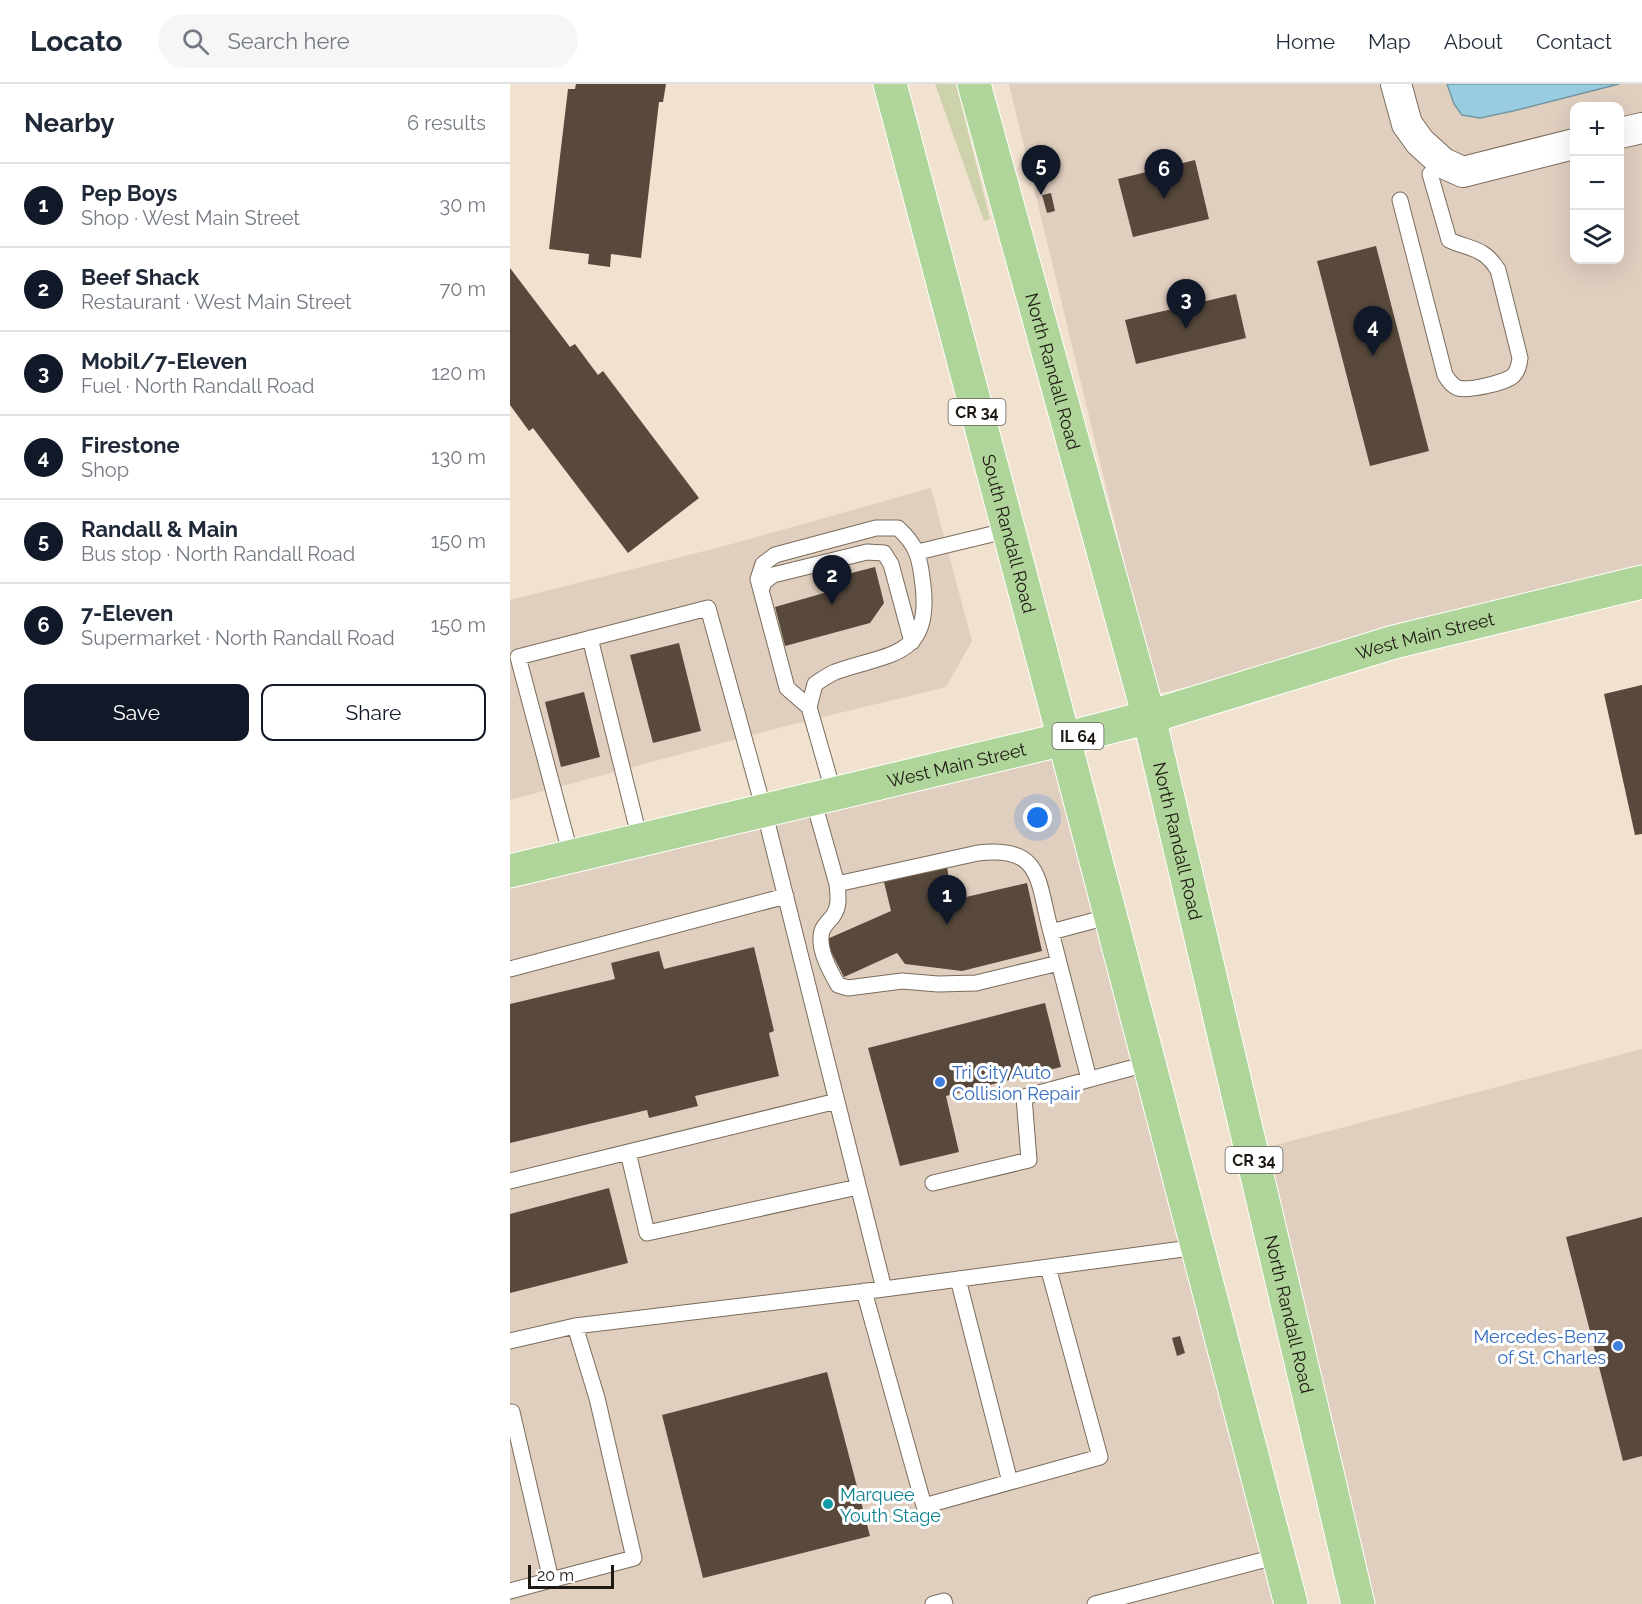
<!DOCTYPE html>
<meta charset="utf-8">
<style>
:root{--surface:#fff;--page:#f6f6f7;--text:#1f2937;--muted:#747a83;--line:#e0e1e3;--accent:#111827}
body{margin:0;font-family:Raleway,sans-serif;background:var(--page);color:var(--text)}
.controls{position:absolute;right:18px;top:18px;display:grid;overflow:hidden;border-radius:12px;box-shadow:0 6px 24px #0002}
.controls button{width:54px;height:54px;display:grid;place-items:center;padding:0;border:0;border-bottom:2px solid var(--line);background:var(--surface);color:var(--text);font:30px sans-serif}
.scale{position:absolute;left:18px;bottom:15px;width:86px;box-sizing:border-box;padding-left:6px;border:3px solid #1f1913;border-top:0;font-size:16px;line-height:21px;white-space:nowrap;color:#1f1913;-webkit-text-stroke:4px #fff;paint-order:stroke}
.you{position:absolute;left:528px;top:734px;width:21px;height:21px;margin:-15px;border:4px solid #fff;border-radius:50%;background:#1a73e8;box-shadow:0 0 0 9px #1a73e833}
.badge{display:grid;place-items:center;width:39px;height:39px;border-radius:50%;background:var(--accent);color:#fff;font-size:20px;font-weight:700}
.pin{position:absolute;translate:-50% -50px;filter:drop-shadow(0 2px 3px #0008)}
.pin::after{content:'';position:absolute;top:32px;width:21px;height:18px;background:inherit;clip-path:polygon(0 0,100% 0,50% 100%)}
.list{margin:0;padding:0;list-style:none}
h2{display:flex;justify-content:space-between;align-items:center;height:78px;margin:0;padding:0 24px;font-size:26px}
h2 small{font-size:20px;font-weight:400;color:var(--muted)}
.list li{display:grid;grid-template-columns:39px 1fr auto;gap:18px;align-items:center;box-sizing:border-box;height:84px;padding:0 24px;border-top:2px solid var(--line)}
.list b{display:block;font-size:22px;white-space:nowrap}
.list p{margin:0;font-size:20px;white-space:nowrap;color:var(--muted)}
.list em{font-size:20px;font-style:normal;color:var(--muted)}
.actions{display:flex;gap:12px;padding:18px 24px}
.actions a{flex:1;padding:14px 0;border:2px solid var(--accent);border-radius:12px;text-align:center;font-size:21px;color:var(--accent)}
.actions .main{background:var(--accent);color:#fff}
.icon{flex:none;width:33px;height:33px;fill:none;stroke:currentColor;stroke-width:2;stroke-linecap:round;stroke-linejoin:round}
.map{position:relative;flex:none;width:1132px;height:1520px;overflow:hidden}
header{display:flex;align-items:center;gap:36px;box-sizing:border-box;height:84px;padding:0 30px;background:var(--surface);border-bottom:2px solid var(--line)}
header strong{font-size:28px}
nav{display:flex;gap:33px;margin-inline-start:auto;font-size:21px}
.search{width:420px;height:54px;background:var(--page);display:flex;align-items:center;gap:15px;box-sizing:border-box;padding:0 21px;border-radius:33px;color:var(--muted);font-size:22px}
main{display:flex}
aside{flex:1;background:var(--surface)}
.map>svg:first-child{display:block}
</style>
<header>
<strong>Locato</strong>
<div class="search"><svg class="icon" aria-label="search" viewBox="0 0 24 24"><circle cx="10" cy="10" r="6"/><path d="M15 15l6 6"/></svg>Search here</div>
<nav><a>Home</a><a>Map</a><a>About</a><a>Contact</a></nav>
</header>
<main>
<aside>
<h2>Nearby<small>6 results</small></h2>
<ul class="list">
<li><span class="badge">1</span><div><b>Pep Boys</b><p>Shop · West Main Street</p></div><em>30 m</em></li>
<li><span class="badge">2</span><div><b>Beef Shack</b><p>Restaurant · West Main Street</p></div><em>70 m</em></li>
<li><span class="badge">3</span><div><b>Mobil/7-Eleven</b><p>Fuel · North Randall Road</p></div><em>120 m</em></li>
<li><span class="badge">4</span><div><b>Firestone</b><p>Shop</p></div><em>130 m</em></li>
<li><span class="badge">5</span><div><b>Randall &amp; Main</b><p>Bus stop · North Randall Road</p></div><em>150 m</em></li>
<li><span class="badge">6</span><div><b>7-Eleven</b><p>Supermarket · North Randall Road</p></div><em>150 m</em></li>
</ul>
<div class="actions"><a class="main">Save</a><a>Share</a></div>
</aside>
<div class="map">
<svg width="1132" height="1520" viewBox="0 0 1132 1520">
<rect width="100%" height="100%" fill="#f1e1cf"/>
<!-- commercial -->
<path fill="#e0cfbf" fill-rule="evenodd" d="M499 0H1132V498L646 610ZM1064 22H1110V176H1064Z
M421 404 462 557 436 603 264 645 0 716V516L218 461Z
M546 669 769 1520H0V799Z
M1132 965V1520H865L750 1065Z"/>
<!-- green -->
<path fill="#cdd2ad" d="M425 0H446L480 135 474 137Z"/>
<!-- water -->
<path fill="#98cde1" stroke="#7497a3" stroke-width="1.5" d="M937 0H1109L1003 27 970 34 952 31 944 20Z"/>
<!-- building -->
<path fill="#58493c" d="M66 0H156L153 18H149L131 174 101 170 100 183 78 180 79 170 39 165 58 5H65Z
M685 76 699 135 623 153 608 95Z
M541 109 545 127 537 129 532 111Z
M866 162 919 367 860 382 807 177Z
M0 184 60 263 65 260 88 291 93 287 189 414 118 469 23 344 19 347 0 321Z
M726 210 736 254 626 280 615 236Z
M365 483 374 519 360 539 275 562 265 523 314 509 310 497Z
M169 559 191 647 143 659 120 571Z
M1132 601V750L1125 751 1094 610Z
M74 608 90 673 51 683 35 618Z
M437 783 443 816 517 799 532 867 452 887 395 880 387 869 334 893 315 856 381 827 374 798Z
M244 863 264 947 259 949 269 992 185 1012 188 1022 139 1034 137 1026 0 1059V920L105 895 101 879 149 867 154 885Z
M535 919 551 983 436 1012 449 1068 390 1082 358 964Z
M99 1104 118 1179 0 1209V1130Z
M1132 1133V1372L1113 1377 1056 1153Z
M670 1252 675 1269 667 1272 662 1254Z
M317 1288 360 1452 193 1494 152 1331Z"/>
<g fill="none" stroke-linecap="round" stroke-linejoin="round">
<!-- lane casing -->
<g stroke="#7a6c5c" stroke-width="17">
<path id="lane" d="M890 116 935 291C939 297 941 301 948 304 959 307 994 299 1003 292 1008 287 1009 281 1010 274L988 186C974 163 961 166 939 156L920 90
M408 468 499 446
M251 507 254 498 263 491 357 468 374 469 381 480 402 558
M80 554 130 756
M299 623 305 600C311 596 318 591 325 588 377 569 422 575 413 501 410 475 408 462 388 444H366L265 471 253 480 248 495 277 604 299 623 324 710
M303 715 327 800 468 769C533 761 527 797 541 848
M327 800C328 812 330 822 323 832 319 837 314 841 312 847 307 864 320 887 328 901L338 904 392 897 428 900 466 899 549 879
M0 885 276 812
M579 995 541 848 601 832
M118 1068 137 1149 348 1103
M0 1097 327 1017
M423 1099 519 1076 514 1013 640 979
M448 1195 500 1398
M374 1205 688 1163
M354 1207 414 1422 590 1373 538 1183
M0 1257 65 1242 374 1205 254 726 198 524 8 573 61 772
M0 1328H2L41 1496 0 1507
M41 1496 124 1474 87 1314 65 1242
M423 1520 434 1517 435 1520
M585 1520 769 1472"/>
</g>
<!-- street casing -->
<g stroke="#7a6c5c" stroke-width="32">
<path id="street" d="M886 0 897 40 910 58 933 79 953 88 1064 60
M1110 49 1132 44"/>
</g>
<!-- primary casing -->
<g stroke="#fff" stroke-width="35">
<g id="primary">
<path id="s1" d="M380 0 554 655 781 1520"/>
<path id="s2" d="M464 0 639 633 848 1520"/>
<path id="s3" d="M0 787 554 655 639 633 884 558 1132 498"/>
</g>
</g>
<!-- lane -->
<use href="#lane" stroke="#fff" stroke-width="15"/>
<!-- street -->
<use href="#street" stroke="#fff" stroke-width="30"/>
<!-- primary -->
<use href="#primary" stroke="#b0d59a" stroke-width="33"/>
</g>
<!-- markers -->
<g fill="#3f7fe0" stroke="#fff" stroke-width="2">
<circle cx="430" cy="998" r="6"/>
<circle cx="1108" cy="1262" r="6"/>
</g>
<circle fill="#0f9aa8" stroke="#fff" stroke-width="2" cx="318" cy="1420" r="6"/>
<g text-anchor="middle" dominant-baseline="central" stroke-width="6" stroke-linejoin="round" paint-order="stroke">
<!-- shield labels -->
<g fill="#fff" stroke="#625e5a" stroke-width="1.5">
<rect x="438.5" y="315" width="57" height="26" rx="4.5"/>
<rect x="542.5" y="639" width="51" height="26" rx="4.5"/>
<rect x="715.5" y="1063" width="57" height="26" rx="4.5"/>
</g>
<g font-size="16" font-weight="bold" fill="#1f1913">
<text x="467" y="328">CR 34</text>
<text x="568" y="652">IL 64</text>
<text x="744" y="1076">CR 34</text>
</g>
<!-- street labels -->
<g font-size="18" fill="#1f1913" stroke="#fff">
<text stroke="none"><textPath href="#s2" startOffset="298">North Randall Road</textPath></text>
<text stroke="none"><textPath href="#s1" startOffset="465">South Randall Road</textPath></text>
<text stroke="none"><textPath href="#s3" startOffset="945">West Main Street</textPath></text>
<text stroke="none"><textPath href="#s3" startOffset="459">West Main Street</textPath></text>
<text stroke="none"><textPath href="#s2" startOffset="784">North Randall Road</textPath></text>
<text stroke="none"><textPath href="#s2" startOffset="1270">North Randall Road</textPath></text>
</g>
<!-- shop labels -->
<g font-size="18" fill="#366cbe" stroke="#fff" text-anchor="start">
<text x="442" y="988">Tri City Auto<tspan x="442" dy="21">Collision Repair</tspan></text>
<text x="1096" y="1252" text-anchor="end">Mercedes-Benz<tspan x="1096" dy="21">of St. Charles</tspan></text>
</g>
<!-- culture labels -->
<g font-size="18" fill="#0d838f" stroke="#fff" text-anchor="start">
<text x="330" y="1410">Marquee<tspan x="330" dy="21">Youth Stage</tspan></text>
</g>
</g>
</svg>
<div class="controls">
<button>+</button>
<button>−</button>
<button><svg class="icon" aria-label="layers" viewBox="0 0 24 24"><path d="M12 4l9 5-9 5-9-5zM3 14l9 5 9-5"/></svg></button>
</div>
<div class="scale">20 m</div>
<div class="you"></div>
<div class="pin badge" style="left:437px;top:841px">1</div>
<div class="pin badge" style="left:322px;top:521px">2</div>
<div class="pin badge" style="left:676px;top:245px">3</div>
<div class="pin badge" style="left:863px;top:272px">4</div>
<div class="pin badge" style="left:531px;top:111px">5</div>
<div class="pin badge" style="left:654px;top:115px">6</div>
</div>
</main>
